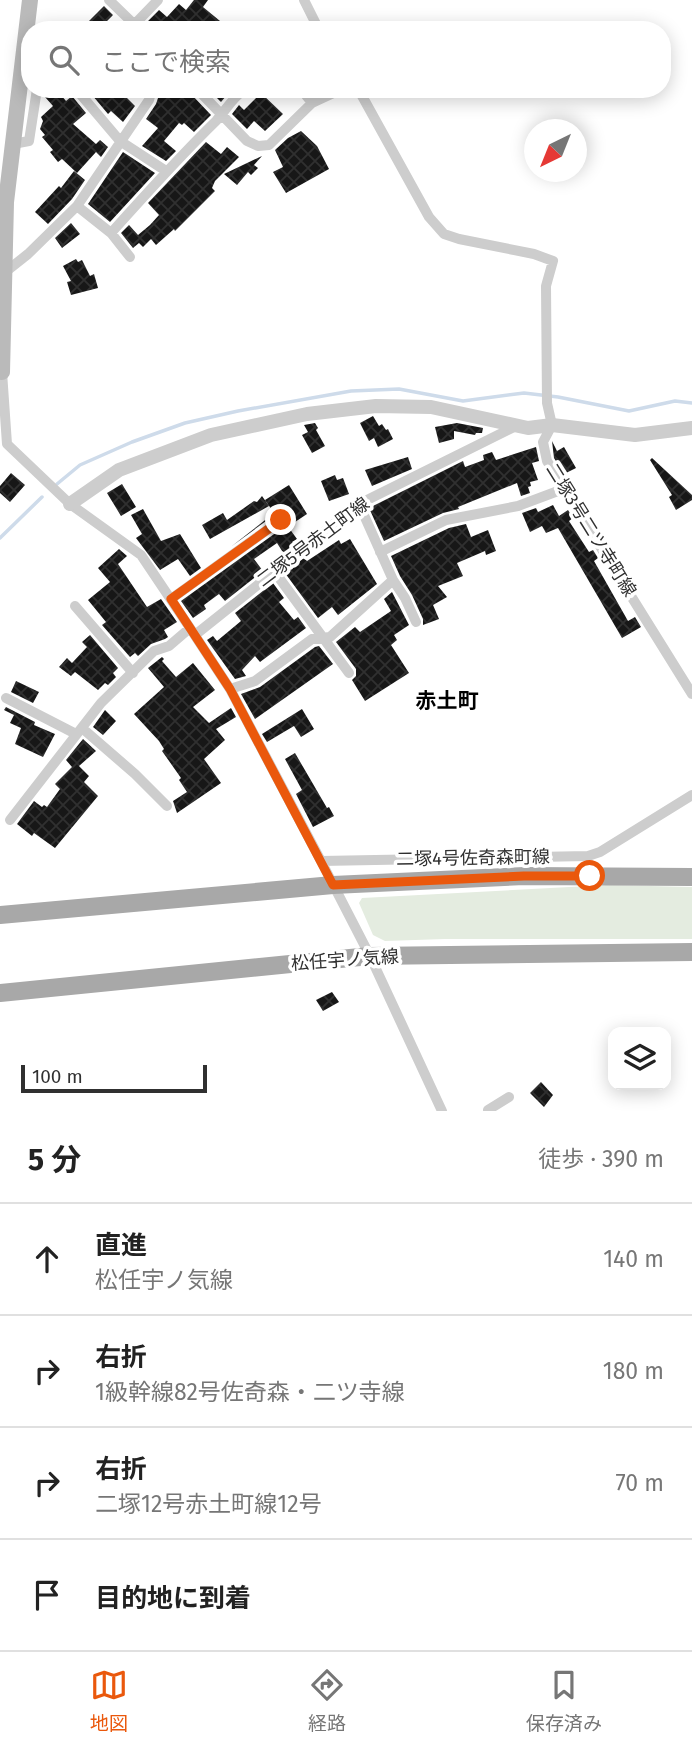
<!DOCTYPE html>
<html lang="ja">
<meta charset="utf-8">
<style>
:root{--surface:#fff;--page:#f6f6f6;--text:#222;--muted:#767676;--line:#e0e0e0;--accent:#ea580c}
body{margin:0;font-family:"Fira Sans","Noto Sans JP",sans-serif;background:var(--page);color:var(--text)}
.controls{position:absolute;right:21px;bottom:21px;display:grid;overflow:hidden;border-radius:14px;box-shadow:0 4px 18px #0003}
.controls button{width:63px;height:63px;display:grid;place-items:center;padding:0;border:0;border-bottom:2px solid var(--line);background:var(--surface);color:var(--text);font:35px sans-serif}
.compass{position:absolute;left:524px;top:119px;width:63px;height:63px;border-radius:50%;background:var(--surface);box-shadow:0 4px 18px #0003;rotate:223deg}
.scale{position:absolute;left:21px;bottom:18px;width:186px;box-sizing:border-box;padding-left:7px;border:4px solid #303030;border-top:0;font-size:19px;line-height:24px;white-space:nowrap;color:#303030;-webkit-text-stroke:5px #fff;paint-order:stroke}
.stop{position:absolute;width:21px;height:21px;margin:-16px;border:5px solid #ea580c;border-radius:50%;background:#fff}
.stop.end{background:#ea580c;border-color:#fff;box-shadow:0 2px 7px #0008}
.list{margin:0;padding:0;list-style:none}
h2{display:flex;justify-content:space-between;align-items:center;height:91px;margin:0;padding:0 28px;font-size:30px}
h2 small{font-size:23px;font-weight:400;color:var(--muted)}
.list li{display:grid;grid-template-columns:46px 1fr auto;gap:21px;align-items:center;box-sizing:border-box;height:112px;padding:0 28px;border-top:2px solid var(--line)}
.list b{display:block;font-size:26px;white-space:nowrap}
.list p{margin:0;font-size:23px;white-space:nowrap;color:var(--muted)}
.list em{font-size:23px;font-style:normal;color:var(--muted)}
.icon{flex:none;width:38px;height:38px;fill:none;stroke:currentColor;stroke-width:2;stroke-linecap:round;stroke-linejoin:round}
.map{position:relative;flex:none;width:692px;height:1111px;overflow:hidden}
.search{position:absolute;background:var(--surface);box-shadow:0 4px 18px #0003;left:21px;right:21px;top:21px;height:77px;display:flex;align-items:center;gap:18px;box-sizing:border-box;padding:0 24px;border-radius:28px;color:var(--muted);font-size:26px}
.sheet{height:539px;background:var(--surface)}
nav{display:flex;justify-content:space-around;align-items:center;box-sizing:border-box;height:98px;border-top:2px solid var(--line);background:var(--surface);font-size:19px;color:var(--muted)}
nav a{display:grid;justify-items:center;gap:4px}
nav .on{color:var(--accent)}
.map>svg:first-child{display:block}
</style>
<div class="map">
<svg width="692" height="1111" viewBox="0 0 692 1111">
<defs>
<pattern id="building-cross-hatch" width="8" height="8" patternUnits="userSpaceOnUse" patternTransform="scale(1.75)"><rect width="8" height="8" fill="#171717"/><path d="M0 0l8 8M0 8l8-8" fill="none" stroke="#303030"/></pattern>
</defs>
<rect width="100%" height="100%" fill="#fff"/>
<!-- green -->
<path fill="#e4ece0" d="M607 885 692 887V939H445L385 941 373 935 359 903 362 898Z"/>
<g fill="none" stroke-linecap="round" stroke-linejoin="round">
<!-- stream -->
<path stroke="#cedbea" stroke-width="3.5" d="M57 484 80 465 132 442 185 423 238 411 351 391 399 389 463 401 524 393 558 397 629 411 675 401 692 403
M0 538 42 497"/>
</g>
<!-- building -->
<path fill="url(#building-cross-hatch)" d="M194 0H208L203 7 220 21 212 30H183L176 24 170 30H148L145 24 159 10 167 17 179 4 186 10Z
M104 6 113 15 98 30H91L86 24Z
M53 89H56L66 101 72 96 86 113 73 124 96 144 100 140 108 147 101 157 96 152 77 173 62 159 58 162 50 152 53 150 42 137 45 135 40 129 43 121 41 117 53 106 45 97Z
M87 89H135L127 98 135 106 123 122 111 111 108 114Z
M161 89H189L191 94 211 115 194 132 184 123 182 125 179 123 164 141 176 151 166 161 142 146 158 128 146 119 156 104Z
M208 89H232L221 102Z
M261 93 283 114 265 131 254 121 247 129 232 114 239 105 244 110Z
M301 131 317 146 329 169 286 193 273 172 283 167 275 150 288 138Z
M206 142 221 154 227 147 239 157 215 181 212 188 215 191 175 231 174 229 156 245 151 239 143 247 139 243 133 248 121 233 129 225 138 235 150 225 159 215 148 203Z
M123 152 155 173 110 222 88 204Z
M262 156 254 165 258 168 251 175 248 172 237 185 224 174Z
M74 171 85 180 72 199 48 224 35 212 59 186 61 188Z
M71 223 80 234 62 248 55 238Z
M76 259 78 262 82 260 90 276 94 274 98 288 71 295 67 282 71 281 63 266Z
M373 416 379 426 382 424 386 430 388 429 393 439 378 447 374 438 369 441 360 423Z
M315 423 318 428 316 430 325 446 312 453 302 435 308 432 304 425Z
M457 423 483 428 482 433H476L475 435 454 431V439L439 443 435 427Z
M552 441 557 451 564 447 576 468 564 474 554 458Z
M536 447 539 461 532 463 538 480 530 482 531 486 528 487 530 493 521 496 517 483 458 507 459 509 443 513 384 541 369 508 463 461 465 467 484 460 483 455 492 452 496 460Z
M408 457 412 469 372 486 365 470Z
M652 458 692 495V500L676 510 669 497 672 495 650 460Z
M11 473 25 485 10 502 0 493V486Z
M335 475 337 480 343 478 349 494 329 501 321 481Z
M122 484 136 507 121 516 107 493Z
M289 485 307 514 292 524 293 525 289 528 297 539 292 542 295 545 284 554 277 543 254 559 263 571 225 601 219 594 204 605 206 609 193 618 181 601 288 524 287 515 277 513 232 546 274 513 265 500Z
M262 496 269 506 210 539 202 525 223 513 227 520 254 501 257 502Z
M553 505 559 516 568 510 573 518 569 521 589 552 593 550 598 558 594 561 628 621 635 617 641 627 622 638 558 528 546 533 542 526 530 532 522 513 536 508 538 512Z
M143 509 161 541 180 534 201 568 190 576 178 559 160 570 136 538 142 534 131 515Z
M466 524 471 537 488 530 496 551 486 555 485 551 457 563 463 576 438 586 447 597 433 605 439 619 423 625V619L412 595 400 576 391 556 449 528Z
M350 539 377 584 338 615 332 607 318 618 285 573 304 558 307 561 339 540 341 544Z
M119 549 127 556 118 564 147 607 161 599 177 622 164 630 168 637 165 639 151 644 138 656 135 653 130 657 102 625 106 622 88 600 110 582 98 568Z
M273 583 284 598 279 602 294 620 298 617 306 628 260 662 255 656 242 670 246 676 235 679 207 640 213 636 217 641 241 621 235 613Z
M392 592 409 625 394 635 397 640 391 645 409 673 365 701 352 680 356 676V669L336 642 355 627 360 632 391 611 384 599Z
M90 635 118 668 113 673 116 677 108 685 105 683 98 690 75 672 71 676 59 667 67 658 72 663 87 647 82 642Z
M319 646 333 664 255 719 241 694 260 687 315 647Z
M162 657 164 659 162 661 176 677 193 663 215 690 193 707 209 723 231 708 236 717 216 729 225 740 204 759 221 783 177 813 173 801 187 792 179 780 181 778 162 751 164 749 159 741 134 714 164 687 148 668Z
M16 681 39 692 33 703 11 692Z
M6 707 35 722 34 725 55 734 43 757 15 744 21 728 10 723 14 715 4 710Z
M302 709 314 729 301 737 294 726 267 742 262 734Z
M105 710 116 721 103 735 93 727Z
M83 739 96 751 79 766 89 776 84 782 98 796 55 848 34 833 32 836 17 824 34 801 42 807 44 805 47 807 60 789 55 784 72 767 66 760Z
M295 753 327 808 329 807 334 816 313 827 296 794 302 790 285 759Z
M332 992 339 1002 323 1011 316 1000Z
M541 1082 553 1095 544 1107 530 1093Z"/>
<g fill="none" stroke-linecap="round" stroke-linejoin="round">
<!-- minor -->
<path stroke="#cdcdcd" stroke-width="10" d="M109 0 140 30
M304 0 319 30
M131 28 158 0
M76 89 120 141 166 171
M197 89 247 141 258 146 269 145 312 103 342 89
M301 89 312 103
M354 89 361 94 429 217 444 234 459 239 534 254 553 261 546 286 547 403 552 425 543 442 547 461 692 694
M13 144 29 141 37 89
M77 206 149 100 152 89
M111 233 130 257
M4 273 28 254 77 206 111 233C145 195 179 157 216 121 226 110 232 98 245 89
M2 372 7 444 70 504 141 555 190 628 230 689 321 861 370 956 442 1111
M359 504 393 580 405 598 416 622
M380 552 446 520 518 506 566 488
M274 571 349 673
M171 599 281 520
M75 606 133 673
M195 635 359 504 516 426
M230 689 255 681 312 639 330 637 393 580
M6 698 76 734
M82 728 135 774 167 806
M10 820 101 703 154 651 169 646 190 628
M321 861 588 856 600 852 692 795
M488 1110 509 1097"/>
<!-- tertiary -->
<path stroke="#cdcdcd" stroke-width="14" d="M70 504 119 470 211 435 307 414 376 406 431 407 528 428 552 425 635 435 692 428"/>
<!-- secondary -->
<path stroke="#bababa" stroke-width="16" d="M0 371 2 372 6 202 30 0"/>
<!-- primary -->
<path stroke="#a8a8a8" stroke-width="18" d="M0 915 333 885 524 876 692 877
M0 993 370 956 692 952"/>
</g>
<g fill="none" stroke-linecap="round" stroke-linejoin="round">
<!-- route -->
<path stroke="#ea580c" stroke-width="9" d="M281 520 171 599 230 689 333 885 524 876H590"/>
</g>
<g text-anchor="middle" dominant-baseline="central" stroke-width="7" stroke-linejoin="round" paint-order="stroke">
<!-- street labels -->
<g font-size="18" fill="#303030" stroke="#fff">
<text transform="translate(591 530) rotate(58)">二塚3号二ツ寺町線</text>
<text transform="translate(313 542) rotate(-37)">二塚5号赤土町線</text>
<text transform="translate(473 858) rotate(-1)">二塚4号佐奇森町線</text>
<text transform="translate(345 960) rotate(-4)">松任宇ノ気線</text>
</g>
<!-- quarter labels -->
<g font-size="21" font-weight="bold" fill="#000" stroke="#fff">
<text x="447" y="701">赤土町</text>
</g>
</g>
</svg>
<div class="controls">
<button><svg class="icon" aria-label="layers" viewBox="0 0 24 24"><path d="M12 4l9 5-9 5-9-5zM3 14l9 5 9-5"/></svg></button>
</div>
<svg class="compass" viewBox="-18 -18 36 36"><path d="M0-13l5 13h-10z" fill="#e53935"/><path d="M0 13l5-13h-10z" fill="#767676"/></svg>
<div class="scale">100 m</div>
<div class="stop" style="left:590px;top:876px"></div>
<div class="stop end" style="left:281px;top:520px"></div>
<div class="search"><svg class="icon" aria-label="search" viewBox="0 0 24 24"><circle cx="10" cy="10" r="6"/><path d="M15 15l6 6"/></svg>ここで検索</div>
</div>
<section class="sheet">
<h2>5 分<small>徒歩 · 390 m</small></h2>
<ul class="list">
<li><svg class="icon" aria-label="ahead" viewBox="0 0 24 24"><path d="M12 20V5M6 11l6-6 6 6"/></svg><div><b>直進</b><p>松任宇ノ気線</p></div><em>140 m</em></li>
<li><svg class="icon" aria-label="right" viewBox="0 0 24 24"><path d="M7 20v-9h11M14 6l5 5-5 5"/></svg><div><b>右折</b><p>1級幹線82号佐奇森・二ツ寺線</p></div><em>180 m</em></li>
<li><svg class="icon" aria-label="right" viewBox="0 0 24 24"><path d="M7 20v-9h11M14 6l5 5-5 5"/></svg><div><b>右折</b><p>二塚12号赤土町線12号</p></div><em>70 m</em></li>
<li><svg class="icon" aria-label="arrive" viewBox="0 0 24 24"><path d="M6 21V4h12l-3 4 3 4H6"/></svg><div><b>目的地に到着</b></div></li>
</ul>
</section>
<nav>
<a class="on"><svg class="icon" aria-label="map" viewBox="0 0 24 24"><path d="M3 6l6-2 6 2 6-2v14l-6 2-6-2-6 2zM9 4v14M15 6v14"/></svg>地図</a>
<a><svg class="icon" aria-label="directions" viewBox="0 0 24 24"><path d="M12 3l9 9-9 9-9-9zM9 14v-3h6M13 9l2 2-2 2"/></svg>経路</a>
<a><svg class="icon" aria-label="saved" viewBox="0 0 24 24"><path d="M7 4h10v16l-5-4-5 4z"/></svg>保存済み</a>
</nav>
